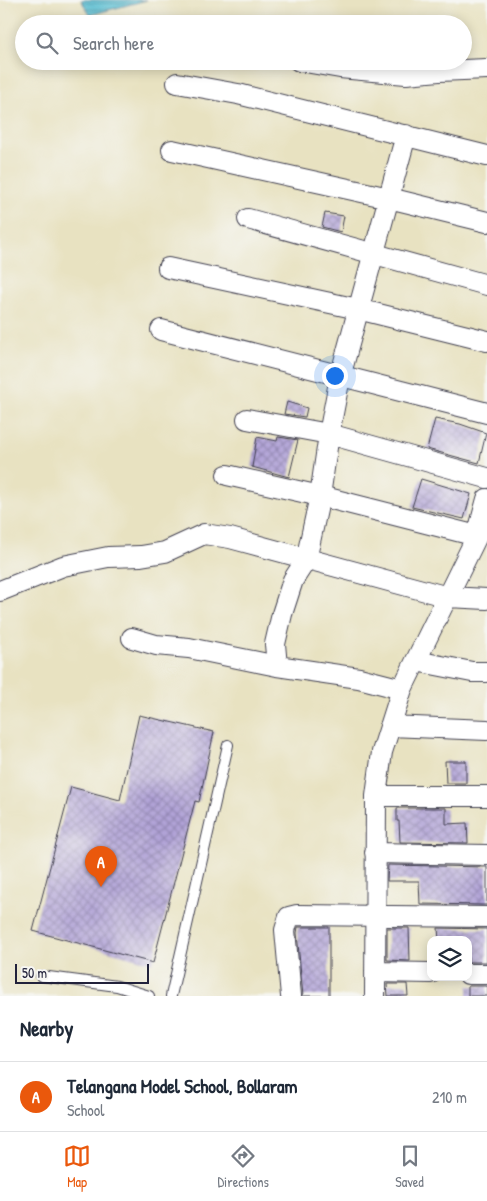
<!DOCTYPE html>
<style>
:root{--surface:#fff;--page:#f2f2f3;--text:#1f2937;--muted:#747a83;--line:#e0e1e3;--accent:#ea580c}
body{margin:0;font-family:"Patrick Hand",sans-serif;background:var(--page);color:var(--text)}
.controls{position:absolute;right:15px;bottom:15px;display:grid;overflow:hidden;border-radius:10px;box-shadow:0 2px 12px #0003}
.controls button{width:45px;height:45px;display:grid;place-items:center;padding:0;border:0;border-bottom:1px solid var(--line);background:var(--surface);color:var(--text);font:25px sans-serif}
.scale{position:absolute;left:15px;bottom:12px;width:134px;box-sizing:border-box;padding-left:5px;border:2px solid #22223b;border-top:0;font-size:14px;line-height:18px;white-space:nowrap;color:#22223b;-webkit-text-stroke:4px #f6f6f2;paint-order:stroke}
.you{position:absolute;left:334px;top:375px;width:18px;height:18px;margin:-12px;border:4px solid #fff;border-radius:50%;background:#1a73e8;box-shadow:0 0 0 8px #1a73e833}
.badge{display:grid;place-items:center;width:32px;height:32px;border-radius:50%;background:var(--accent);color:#fff;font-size:16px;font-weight:700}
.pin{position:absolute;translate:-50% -41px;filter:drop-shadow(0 1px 2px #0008)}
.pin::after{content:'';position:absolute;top:26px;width:18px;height:15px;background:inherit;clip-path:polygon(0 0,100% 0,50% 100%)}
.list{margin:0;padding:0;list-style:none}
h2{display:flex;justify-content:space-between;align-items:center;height:65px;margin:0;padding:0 20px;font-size:21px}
h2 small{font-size:16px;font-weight:400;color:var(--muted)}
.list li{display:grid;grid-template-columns:32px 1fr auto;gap:15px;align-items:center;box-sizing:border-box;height:70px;padding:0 20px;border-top:1px solid var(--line)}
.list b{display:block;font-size:19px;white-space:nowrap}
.list p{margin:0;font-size:16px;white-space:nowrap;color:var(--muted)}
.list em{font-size:16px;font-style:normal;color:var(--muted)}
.icon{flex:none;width:28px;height:28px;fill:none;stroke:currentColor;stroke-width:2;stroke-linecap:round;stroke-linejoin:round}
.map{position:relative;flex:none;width:487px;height:996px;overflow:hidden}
.search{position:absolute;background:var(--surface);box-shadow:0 2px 12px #0003;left:15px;right:15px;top:15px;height:55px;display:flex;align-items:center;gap:12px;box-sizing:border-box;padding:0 18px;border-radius:28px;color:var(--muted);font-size:19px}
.sheet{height:135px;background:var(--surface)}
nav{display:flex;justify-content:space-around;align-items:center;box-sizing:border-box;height:70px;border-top:1px solid var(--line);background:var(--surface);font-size:14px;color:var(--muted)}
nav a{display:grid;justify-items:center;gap:2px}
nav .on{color:var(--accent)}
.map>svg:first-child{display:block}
</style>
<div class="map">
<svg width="487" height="996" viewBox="0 0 487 996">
<defs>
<pattern id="water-rules" width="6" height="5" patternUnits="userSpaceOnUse" patternTransform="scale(1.25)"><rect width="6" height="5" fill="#55bdd2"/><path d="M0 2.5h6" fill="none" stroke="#4699ac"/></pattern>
<pattern id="building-cross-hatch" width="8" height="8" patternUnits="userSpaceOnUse" patternTransform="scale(1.25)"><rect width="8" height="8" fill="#b1a3d7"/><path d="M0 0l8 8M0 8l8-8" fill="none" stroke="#9084b0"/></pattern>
</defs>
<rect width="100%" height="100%" fill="#f6f6f2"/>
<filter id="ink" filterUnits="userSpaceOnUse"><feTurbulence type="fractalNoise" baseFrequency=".02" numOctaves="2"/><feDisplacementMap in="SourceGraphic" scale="10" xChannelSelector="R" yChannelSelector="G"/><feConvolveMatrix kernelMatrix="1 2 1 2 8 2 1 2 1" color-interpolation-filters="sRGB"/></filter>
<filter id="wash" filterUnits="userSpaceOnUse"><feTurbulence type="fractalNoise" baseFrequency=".0096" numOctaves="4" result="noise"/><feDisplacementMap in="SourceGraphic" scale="20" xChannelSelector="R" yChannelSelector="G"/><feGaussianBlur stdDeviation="1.12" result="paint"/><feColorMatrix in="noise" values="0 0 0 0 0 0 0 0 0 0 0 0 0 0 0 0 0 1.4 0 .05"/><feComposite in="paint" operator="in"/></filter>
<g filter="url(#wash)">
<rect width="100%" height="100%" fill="#e8e2c1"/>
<!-- water -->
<path fill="url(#water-rules)" stroke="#3c7086" d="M81 0H147L90 15Z"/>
<g id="blocks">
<!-- building -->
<path fill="url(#building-cross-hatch)" d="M325 213 344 216 341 232 322 227Z
M287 402 307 408 305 417 284 414Z
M435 419 460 424 486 433 479 463 427 449Z
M257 437 277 441 278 437 298 440 289 477 252 467Z
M421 479 471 494 464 519 412 507Z
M139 715 214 732 199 802 195 801 153 963 33 931 71 787 120 800Z
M445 761H466V783H446Z
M397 808H446V824L467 823 468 843 400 842 399 821H397Z
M388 865 487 867V905L420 904 419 881H387Z
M298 927H329V996H303L297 933Z
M387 928H409L410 961 387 960Z
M438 928 487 929V962H468V940H439Z
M387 984H407L408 996H388Z
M468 986H487V996H468Z"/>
</g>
</g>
<g filter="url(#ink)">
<use href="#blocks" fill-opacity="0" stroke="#403f4f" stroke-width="1"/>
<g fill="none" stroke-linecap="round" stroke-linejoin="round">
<!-- service casing -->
<g stroke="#403f4f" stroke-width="12">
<path id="service" d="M41 976 117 986 149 996
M171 996 228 745"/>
</g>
<!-- minor casing -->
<g stroke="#403f4f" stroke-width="22">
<path id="minor" d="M299 61 340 68 406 74 439 71 487 69
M177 83 238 94 487 156
M172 150 389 198 487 222
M248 219 487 285
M168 268 358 309 487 341
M161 330 487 413
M247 419 329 434 487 478
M227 475 320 496 477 536
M0 591 63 566 108 557 141 556 165 552 204 534 230 538 448 597 487 599
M132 638 156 645 189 648 277 666 359 678 402 689
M416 661 472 672H487
M277 666 275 644 282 614 293 580 306 560 320 496 329 434 340 377 406 135
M390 726 487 730
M376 796H487
M375 853 487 855
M375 972 431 973
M468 974H487
M291 996 285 930 289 917 297 915 487 917
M375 996 376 796 382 752 402 689 477 536 487 499"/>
</g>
<!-- service -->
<use href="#service" stroke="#fff" stroke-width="10"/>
<!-- minor -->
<use href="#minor" stroke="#fff" stroke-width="20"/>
</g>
</g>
</svg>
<div class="controls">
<button><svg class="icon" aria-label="layers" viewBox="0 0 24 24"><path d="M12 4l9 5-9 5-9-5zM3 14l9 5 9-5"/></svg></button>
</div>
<div class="scale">50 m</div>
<div class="you"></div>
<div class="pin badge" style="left:101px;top:887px">A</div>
<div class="search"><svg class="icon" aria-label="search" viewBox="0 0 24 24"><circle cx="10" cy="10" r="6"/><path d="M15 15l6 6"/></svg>Search here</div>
</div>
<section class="sheet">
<h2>Nearby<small></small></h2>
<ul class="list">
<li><span class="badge">A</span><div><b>Telangana Model School, Bollaram</b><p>School</p></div><em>210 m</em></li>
</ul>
</section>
<nav>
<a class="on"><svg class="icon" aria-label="map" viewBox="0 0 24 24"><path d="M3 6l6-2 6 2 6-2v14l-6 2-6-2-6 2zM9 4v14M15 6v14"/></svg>Map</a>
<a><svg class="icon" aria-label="directions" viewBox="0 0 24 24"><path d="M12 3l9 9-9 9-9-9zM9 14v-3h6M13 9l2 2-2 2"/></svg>Directions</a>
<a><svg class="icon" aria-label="saved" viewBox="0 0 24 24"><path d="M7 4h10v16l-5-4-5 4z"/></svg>Saved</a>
</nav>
